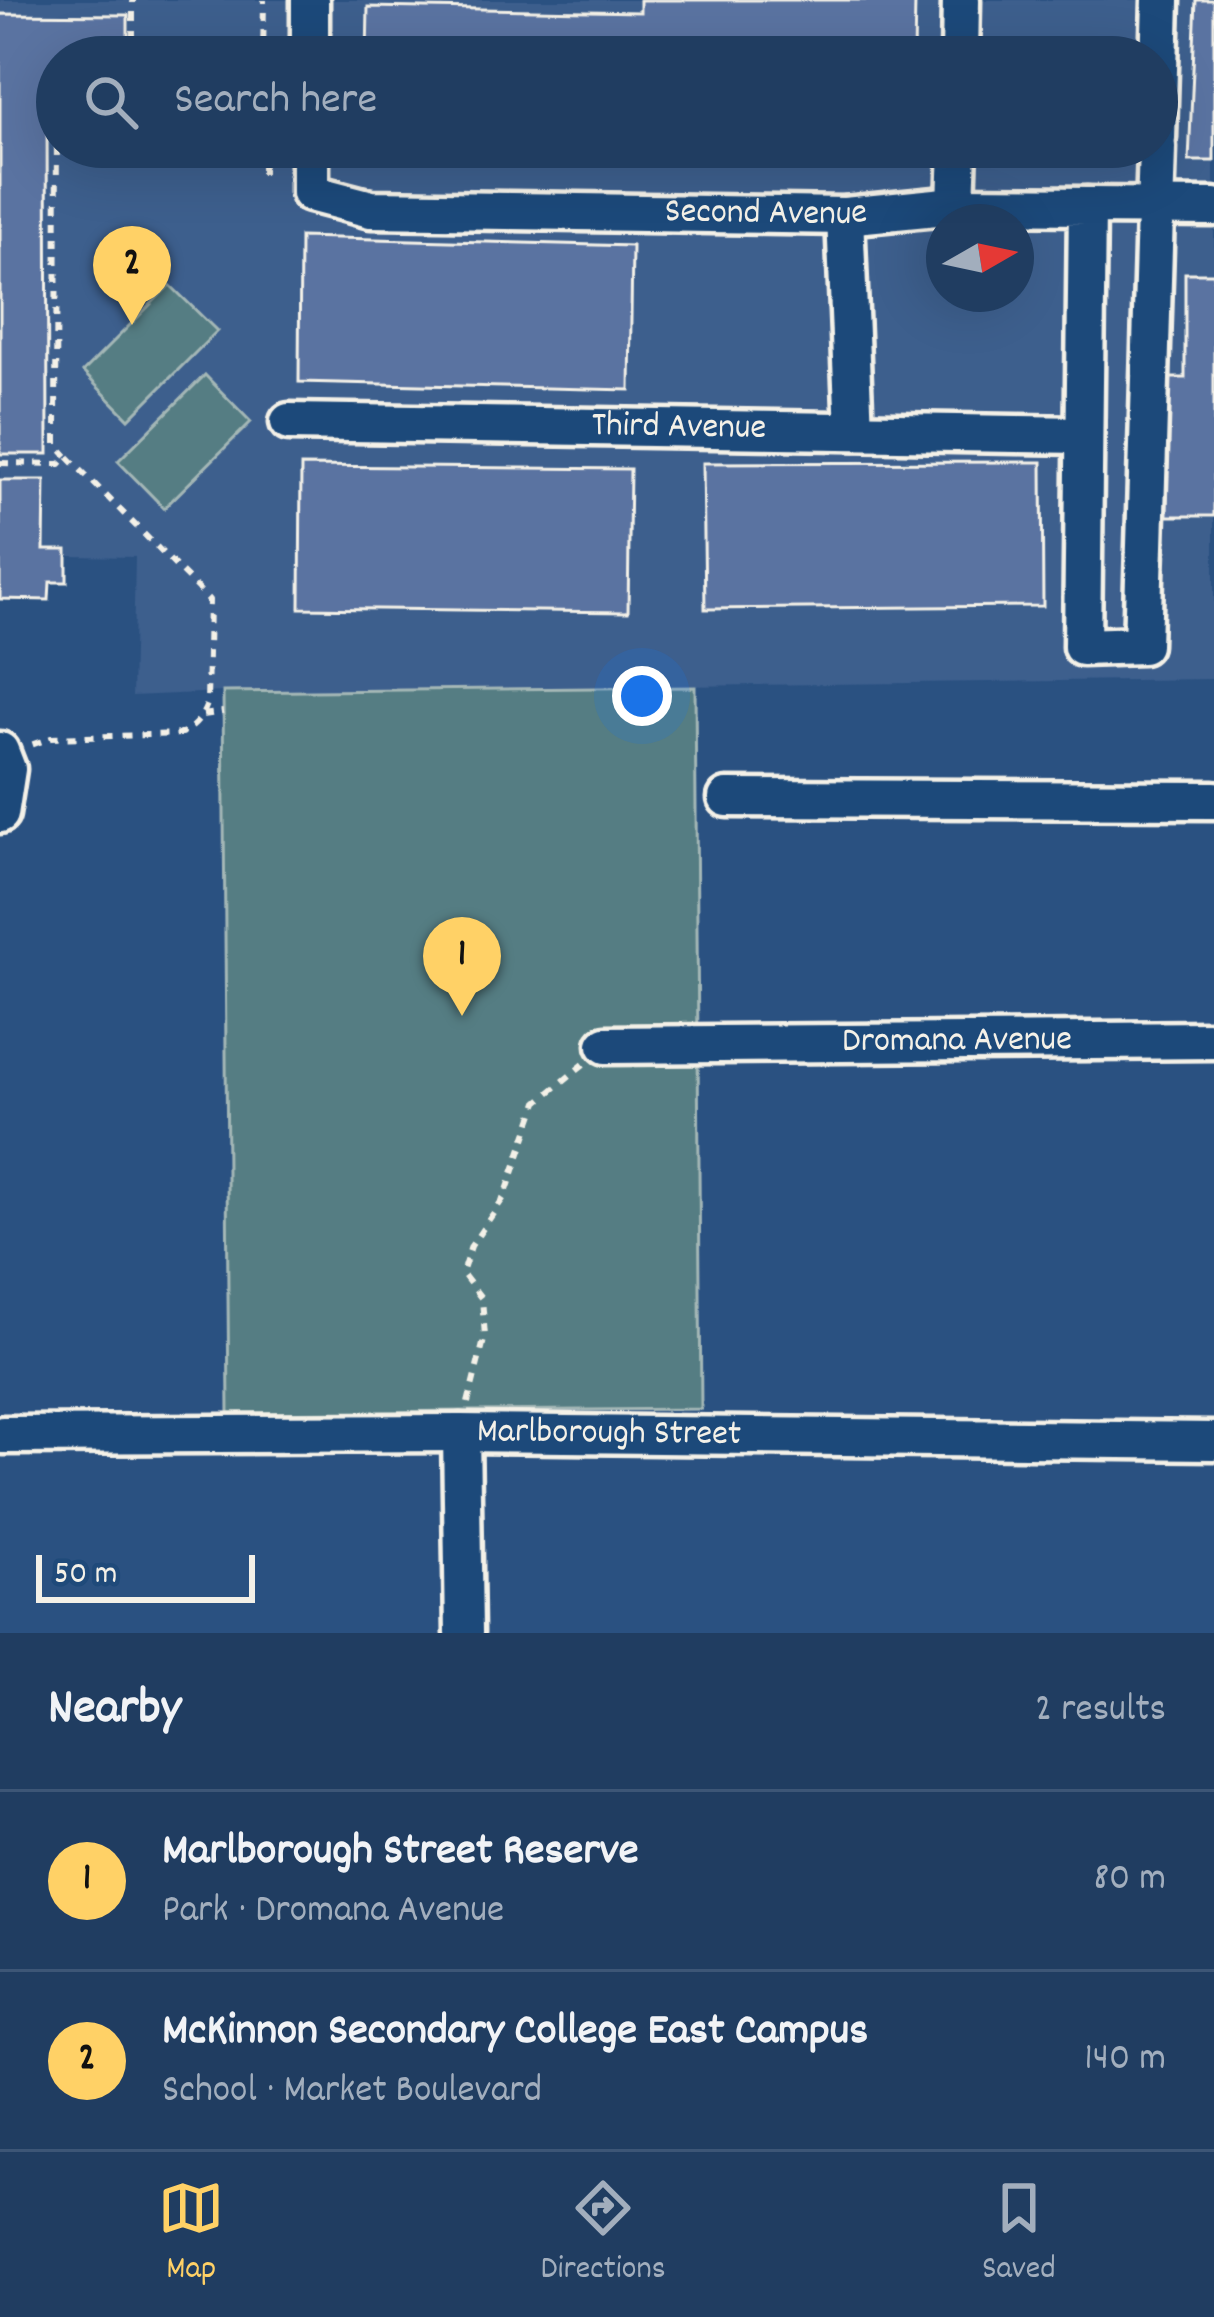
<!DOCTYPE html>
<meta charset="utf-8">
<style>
:root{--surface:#203d61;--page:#284467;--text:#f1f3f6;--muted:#a2aebd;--line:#3d5676;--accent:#ffd166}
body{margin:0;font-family:Dekko,sans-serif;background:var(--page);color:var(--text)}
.compass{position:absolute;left:926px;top:204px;width:108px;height:108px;border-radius:50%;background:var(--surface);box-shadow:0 12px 48px #0002;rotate:81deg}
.scale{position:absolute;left:36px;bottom:30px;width:219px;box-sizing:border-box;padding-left:12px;border:6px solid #f4f1e8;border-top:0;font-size:33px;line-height:42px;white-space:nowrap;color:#f4f1e8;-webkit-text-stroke:9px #1f4a7a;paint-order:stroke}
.you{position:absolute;left:642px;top:696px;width:42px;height:42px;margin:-30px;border:9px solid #fff;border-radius:50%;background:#1a73e8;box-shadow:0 0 0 18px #1a73e833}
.badge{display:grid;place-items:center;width:78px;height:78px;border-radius:50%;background:var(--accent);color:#111;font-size:39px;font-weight:700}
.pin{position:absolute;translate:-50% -99px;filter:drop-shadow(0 3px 6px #0008)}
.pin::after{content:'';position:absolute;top:63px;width:42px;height:36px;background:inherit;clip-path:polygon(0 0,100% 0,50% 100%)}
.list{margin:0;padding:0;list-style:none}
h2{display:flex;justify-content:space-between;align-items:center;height:156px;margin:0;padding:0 48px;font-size:51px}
h2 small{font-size:39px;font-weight:400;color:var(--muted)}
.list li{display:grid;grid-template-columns:78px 1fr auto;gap:36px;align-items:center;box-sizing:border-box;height:180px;padding:0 48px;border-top:3px solid var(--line)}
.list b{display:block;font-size:45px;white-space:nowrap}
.list p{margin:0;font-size:39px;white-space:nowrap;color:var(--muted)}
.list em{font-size:39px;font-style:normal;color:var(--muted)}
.icon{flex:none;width:66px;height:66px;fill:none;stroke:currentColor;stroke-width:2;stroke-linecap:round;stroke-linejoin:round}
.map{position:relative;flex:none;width:1214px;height:1633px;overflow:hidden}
.search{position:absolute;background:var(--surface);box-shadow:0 12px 48px #0002;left:36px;right:36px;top:36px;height:132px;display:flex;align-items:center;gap:30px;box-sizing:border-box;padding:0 42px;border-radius:66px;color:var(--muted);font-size:45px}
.sheet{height:516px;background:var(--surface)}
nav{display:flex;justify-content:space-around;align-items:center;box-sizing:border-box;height:168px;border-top:3px solid var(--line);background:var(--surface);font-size:33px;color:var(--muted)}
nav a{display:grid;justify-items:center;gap:6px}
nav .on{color:var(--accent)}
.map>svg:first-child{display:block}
</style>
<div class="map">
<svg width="1214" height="1633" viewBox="0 0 1214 1633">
<rect width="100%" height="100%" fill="#2a5181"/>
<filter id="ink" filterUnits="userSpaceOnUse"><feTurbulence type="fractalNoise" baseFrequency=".00833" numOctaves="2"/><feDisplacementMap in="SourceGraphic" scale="24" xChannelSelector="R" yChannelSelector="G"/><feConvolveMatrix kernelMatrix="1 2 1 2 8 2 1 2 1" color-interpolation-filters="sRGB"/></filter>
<g filter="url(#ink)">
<!-- built -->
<path fill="#3c5e8d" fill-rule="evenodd" d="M0 0H1214V679L223 692 132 696 135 557 67 556 66 550H44L45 481 0 480ZM57 57H1157V147H57ZM944 222H1016V294H944Z"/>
<!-- green -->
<path fill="#557d83" stroke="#a4b7b6" stroke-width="3" d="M170 285 217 331 129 419 83 372Z
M205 375 251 422 164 508 118 461Z
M695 687 701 1409 229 1413 223 692Z"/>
<!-- building -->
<path fill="#5a73a1" stroke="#f4f1e8" stroke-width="3" d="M640 0H915L914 57H367L368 7 640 12Z
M1196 0H1214V161H1189Z
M0 14 128 15V57H57V104H47L48 454H0Z
M402 147H912V152Z
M300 237 632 246 630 390 299 382Z
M1185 273H1214V516H1166L1165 378H1185Z
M1042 462 1043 606 705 609 703 463Z
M301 466 630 469 628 612 300 608Z
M0 480H45L44 550H67V582H50L49 600 0 599Z"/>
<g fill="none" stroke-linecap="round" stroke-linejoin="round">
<!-- minor casing -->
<g stroke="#f4f1e8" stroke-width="45">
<g id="minor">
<path d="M310 57V0"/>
<path d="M960 57 961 0"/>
<path d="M1157 138 1161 0"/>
<path id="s1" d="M310 147V193L371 209 845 216 956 205 1087 206 1082 647 1142 645 1157 147"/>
<path d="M956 205 958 147"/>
<path d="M1087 206 1214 207"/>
<path d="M845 216 854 431"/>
<path id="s2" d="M289 422 1083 435"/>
<path d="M0 751 7 769 0 814"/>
<path d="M727 798 1214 800"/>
<path id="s3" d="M606 1045 1214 1040"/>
<path d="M461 1433 464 1633"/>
<path id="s4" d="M3 1435 461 1433 1214 1441"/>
</g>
</g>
<!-- path -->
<path stroke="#f4f1e8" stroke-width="6" stroke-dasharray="9 9" stroke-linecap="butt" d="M133 57V0
M263 57 264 0
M57 111 56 444 67 456
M263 147V174
M0 463 60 464 67 456 209 600 207 704C202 718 194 728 180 734L51 738 28 746
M203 715 223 712
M468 1403 485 1336 482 1299 462 1273 471 1246 505 1196 538 1102 585 1063"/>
<!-- minor -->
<use href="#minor" stroke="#1f4a7a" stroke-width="36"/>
</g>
</g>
<g text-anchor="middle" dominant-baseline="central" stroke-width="9" stroke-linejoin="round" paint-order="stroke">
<!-- street labels -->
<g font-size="36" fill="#f4f1e8" stroke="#1f4a7a">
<text stroke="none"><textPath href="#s1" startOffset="504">Second Avenue</textPath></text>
<text stroke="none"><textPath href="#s2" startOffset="390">Third Avenue</textPath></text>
<text stroke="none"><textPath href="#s3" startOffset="351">Dromana Avenue</textPath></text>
<text stroke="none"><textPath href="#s4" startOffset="606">Marlborough Street</textPath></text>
</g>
</g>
</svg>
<svg class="compass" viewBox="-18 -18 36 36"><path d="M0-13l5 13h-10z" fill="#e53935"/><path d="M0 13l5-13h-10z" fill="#a2aebd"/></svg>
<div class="scale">50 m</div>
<div class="you"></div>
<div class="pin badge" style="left:462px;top:1016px">1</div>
<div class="pin badge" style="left:132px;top:325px">2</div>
<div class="search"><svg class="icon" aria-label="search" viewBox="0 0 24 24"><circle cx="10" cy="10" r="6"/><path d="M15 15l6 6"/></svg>Search here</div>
</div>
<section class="sheet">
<h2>Nearby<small>2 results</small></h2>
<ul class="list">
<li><span class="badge">1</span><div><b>Marlborough Street Reserve</b><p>Park · Dromana Avenue</p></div><em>80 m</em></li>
<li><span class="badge">2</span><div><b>McKinnon Secondary College East Campus</b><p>School · Market Boulevard</p></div><em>140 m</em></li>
</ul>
</section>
<nav>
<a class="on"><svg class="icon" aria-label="map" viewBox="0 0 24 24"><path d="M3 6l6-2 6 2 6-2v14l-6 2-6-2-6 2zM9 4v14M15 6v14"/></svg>Map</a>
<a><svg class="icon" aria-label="directions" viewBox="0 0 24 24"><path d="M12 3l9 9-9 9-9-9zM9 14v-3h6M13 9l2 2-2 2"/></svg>Directions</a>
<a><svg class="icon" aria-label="saved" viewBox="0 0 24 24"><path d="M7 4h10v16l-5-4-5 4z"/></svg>Saved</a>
</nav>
